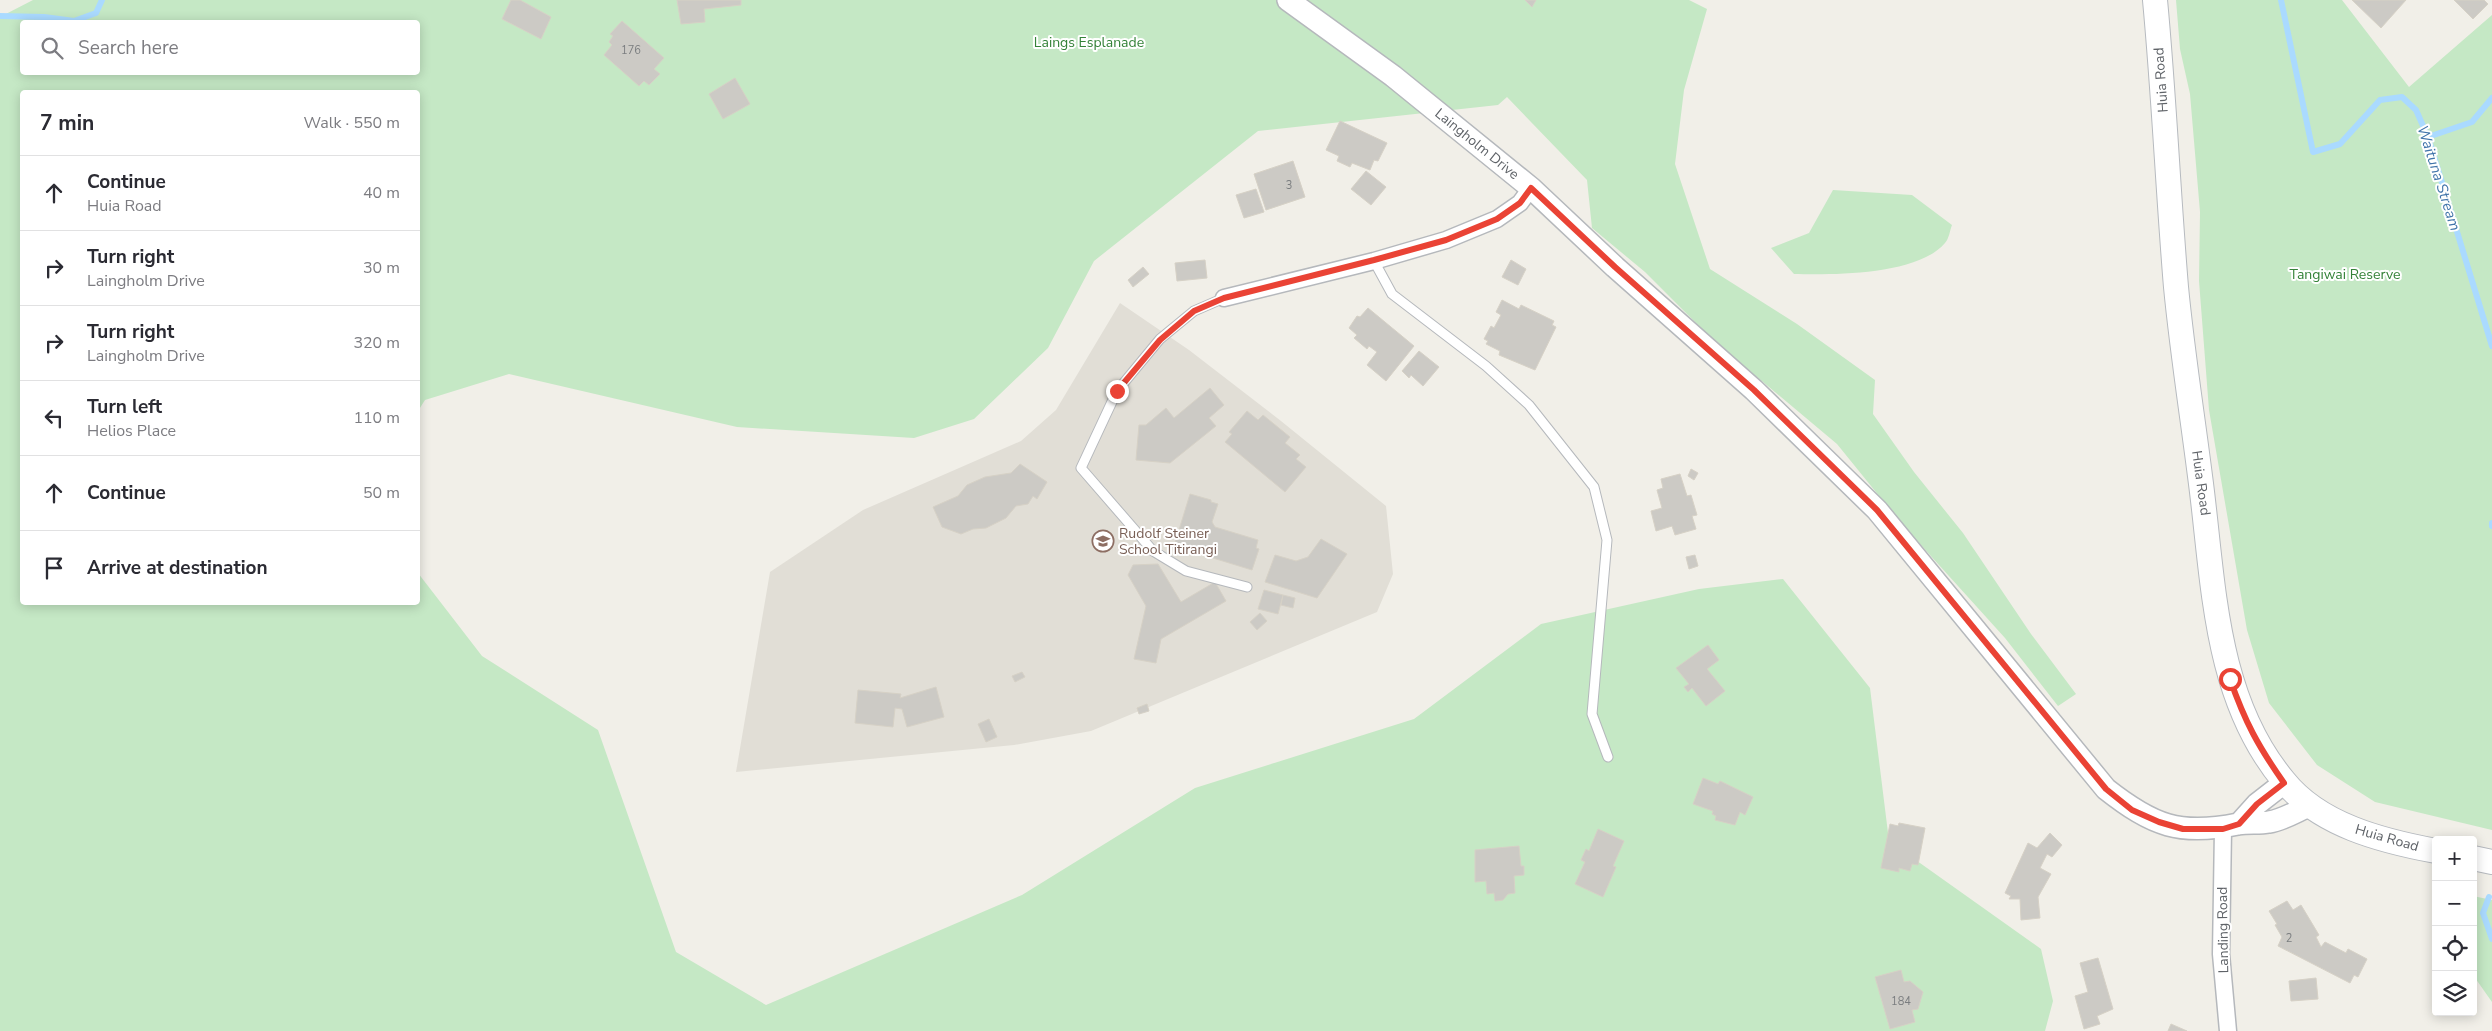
<!DOCTYPE html>
<meta charset="utf-8">
<style>
:root{--surface:#fff;--page:#f2f2f3;--text:#2b2b33;--muted:#7c7c81;--line:#e1e1e2}
body{margin:0;font-family:"Nunito Sans",sans-serif;background:var(--page);color:var(--text)}
.controls{position:absolute;right:15px;bottom:15px;display:grid;overflow:hidden;border-radius:5px;box-shadow:0 2px 12px #0003}
.controls button{width:45px;height:45px;display:grid;place-items:center;padding:0;border:0;border-bottom:1px solid var(--line);background:var(--surface);color:var(--text);font:25px sans-serif}
.stop{position:absolute;width:15px;height:15px;margin:-11px;border:4px solid #ea4335;border-radius:50%;background:#fff}
.stop.end{background:#ea4335;border-color:#fff;box-shadow:0 1px 5px #0008}
.list{margin:0;padding:0;list-style:none}
h2{display:flex;justify-content:space-between;align-items:center;height:65px;margin:0;padding:0 20px;font-size:21px}
h2 small{font-size:16px;font-weight:400;color:var(--muted)}
.list li{display:grid;grid-template-columns:32px 1fr auto;gap:15px;align-items:center;box-sizing:border-box;height:75px;padding:0 20px;border-top:1px solid var(--line)}
.list b{display:block;font-size:19px;white-space:nowrap}
.list p{margin:0;font-size:16px;white-space:nowrap;color:var(--muted)}
.list em{font-size:16px;font-style:normal;color:var(--muted)}
.icon{flex:none;width:28px;height:28px;fill:none;stroke:currentColor;stroke-width:2;stroke-linecap:round;stroke-linejoin:round}
.map{position:relative;flex:none;width:2492px;height:1031px;overflow:hidden}
.search{position:absolute;background:var(--surface);box-shadow:0 2px 12px #0003;left:20px;top:20px;width:400px;height:55px;display:flex;align-items:center;gap:12px;box-sizing:border-box;padding:0 18px;border-radius:5px;color:var(--muted);font-size:19px}
.panel{position:absolute;background:var(--surface);box-shadow:0 2px 12px #0003;left:20px;top:90px;width:400px;height:515px;border-radius:5px}
.map>svg:first-child{display:block}
</style>
<div class="map">
<svg width="2492" height="1031" viewBox="0 0 2492 1031">
<rect width="100%" height="100%" fill="#f1efe8"/>
<!-- education -->
<path fill="#e1ded6" d="M1120 303 1189 350 1281 421 1386 506 1393 574 1377 612 1091 731 1014 745 736 772 770 572 863 510 1021 441 1056 410Z"/>
<!-- green -->
<path fill="#c5e8c5" fill-rule="evenodd" d="M33 0H1689L1707 9 1684 90 1675 164 1710 269 1797 324 1875 380 1873 414 1914 472 1963 533 2031 634 2076 694 2058 706 2005 638 1901 523 1837 444 1713 340 1645 272 1592 228 1587 180 1507 97 1498 105 1258 131 1094 261 1048 348 974 419 914 438 737 427 509 374 425 400 418 411V92H22V602H418V573L482 656 598 730 676 952 766 1005 1022 895 1195 788 1414 719 1541 624 1699 589 1783 579 1870 688 1889 841 2041 949 2053 1001 2045 1031H0V17ZM22 22H418V72H22Z
M2176 0H2342L2409 87 2492 15V830L2375 802 2317 765 2269 703 2247 630 2209 410 2199 281 2200 212 2190 94 2180 49Z
M1833 190 1912 195 1952 225C1950 230 1949 239 1945 243 1918 275 1834 275 1794 274L1771 248 1809 233Z
M2473 896 2492 900V1002L2473 975Z"/>
<g fill="none" stroke-linecap="round" stroke-linejoin="round">
<!-- stream -->
<path stroke="#aadaff" stroke-width="6" d="M2281 0 2313 152 2340 144 2380 100 2402 97 2416 110 2428 137 2492 346
M0 16 44 17 74 21 96 13 102 0
M2428 137 2472 122 2492 98
M2492 523V526
M2489 897 2483 913 2492 939"/>
</g>
<!-- building -->
<path fill="#cccac5" stroke="#d6d1c6" d="M511 0H520L551 17 541 39 502 19Z
M677 0H741V5L704 9 705 22 681 24Z
M1525 0H1536L1532 7Z
M2352 0H2406L2381 28Z
M2454 0H2484L2488 4 2473 19Z
M622 21 664 58 654 69 660 74 649 85 644 81 639 86 604 55 612 45 609 42 613 36 610 34Z
M735 78 750 104 723 119 709 94Z
M1340 121 1387 143 1378 161 1374 160 1370 170 1352 163 1350 167 1337 161 1339 156 1326 150Z
M1293 161 1305 197 1266 210 1254 174Z
M1366 171 1386 187 1371 205 1351 189Z
M1256 189 1264 212 1244 218 1236 195Z
M1205 260 1207 278 1177 281 1175 263Z
M1511 260 1526 269 1518 285 1502 277Z
M1143 267 1149 274 1133 287 1128 280Z
M1502 300 1519 309 1521 305 1554 321 1552 325 1556 327 1535 370 1499 355 1500 351 1486 344 1488 341 1484 339 1491 326 1494 328 1501 315 1496 312Z
M1368 308 1414 346 1386 381 1367 365 1377 352 1369 346 1367 349 1354 338 1357 335 1349 328 1357 316 1360 317Z
M1419 351 1439 367 1423 386 1411 375 1409 378 1402 371Z
M1210 388 1224 405 1209 418 1216 426 1170 463 1136 460 1139 425H1146L1166 408 1174 418Z
M1247 411 1258 420 1263 415 1290 437 1285 443 1300 455 1296 459 1306 467 1285 492 1225 442 1232 434 1229 432Z
M1020 464 1047 482 1037 499 1033 496 1028 504 1016 506 1006 518 986 528 973 529 961 534 942 527 933 507 958 496 967 485 985 477 1011 473Z
M1691 469 1698 473 1694 480 1688 476Z
M1680 474 1687 496 1691 495 1697 515 1692 516 1696 529 1675 535 1672 526 1656 531 1651 511 1662 508 1657 490 1663 488 1661 479Z
M1190 494 1211 500V502L1218 504 1212 522 1215 527 1258 540 1256 548 1259 549 1252 570 1174 546Z
M1321 539 1347 554 1317 598 1265 582 1275 555 1296 561 1308 557Z
M1695 555 1698 566 1689 569 1686 557Z
M1158 564 1181 602 1215 582 1226 601 1161 639 1156 663 1134 659 1146 606 1128 575 1133 565Z
M1264 590 1283 595 1278 614 1258 609Z
M1283 595 1295 598 1293 608 1281 605Z
M1260 613 1267 621 1257 630 1250 622Z
M1708 645 1719 660 1707 669 1725 691 1706 706 1692 688 1688 692 1684 687 1689 684 1676 668Z
M1022 672 1025 677 1015 682 1012 676Z
M936 687 944 717 907 727 902 709 895 708 893 727 855 723 858 690 901 694 900 698Z
M1147 704 1149 711 1139 714 1137 708Z
M989 719 997 737 986 742 978 724Z
M1703 778 1718 784 1720 781 1753 797 1745 815 1740 812 1735 825 1715 820 1716 816 1712 814 1713 811 1693 804Z
M1899 823 1925 828 1918 865 1912 864 1910 871 1899 868V872L1881 868 1890 824 1898 826Z
M1598 829 1624 841 1613 866 1616 867 1603 897 1575 884 1585 862 1581 860 1586 849 1589 851Z
M2050 833 2062 845 2052 857 2047 854 2040 868 2051 874 2038 897 2040 918 2021 920 2020 899H2009L2011 896 2005 893 2028 843 2037 848Z
M1519 846 1521 866H1524V875L1514 876 1515 893 1508 894 1503 900 1495 901 1494 893 1487 894 1486 881 1475 882V850Z
M2287 901 2293 910 2301 905 2319 935 2316 937 2321 947 2325 942 2346 953 2348 949 2367 959 2358 977 2354 975 2350 983 2278 946 2282 937 2275 925 2277 924 2269 911Z
M2098 958 2113 1009 2097 1016 2100 1024 2084 1029 2075 996 2088 992 2080 963Z
M1901 970 1904 982 1910 981 1923 992 1918 1009 1912 1010 1915 1022 1890 1029 1875 977Z
M2316 978 2318 999 2291 1001 2289 981Z
M2171 1024 2187 1031H2168Z"/>
<g fill="none" stroke-linecap="round" stroke-linejoin="round">
<!-- service casing -->
<g stroke="#b5b8bc" stroke-width="11">
<path id="service" d="M1374 261 1392 294 1486 366 1529 405 1594 487 1607 540 1592 714 1608 757
M1224 298 1194 311 1160 339 1117 391 1081 468 1153 551 1186 571 1247 587"/>
</g>
<!-- minor casing -->
<g stroke="#b5b8bc" stroke-width="19">
<path id="minor" d="M1224 298 1374 261 1446 240 1497 219 1520 203 1531 188
M2223 829 2221 954 2228 1031"/>
</g>
<!-- tertiary casing -->
<g stroke="#b5b8bc" stroke-width="24">
<path id="tertiary" d="M1288 0 1393 76 1531 188 1615 267 1754 390 1877 510 2106 789C2153 826 2180 836 2238 824 2249 822 2259 824 2269 822 2283 820 2297 811 2309 806
M2239 824 2257 804 2284 783"/>
</g>
<!-- secondary casing -->
<g stroke="#b6babf" stroke-width="26">
<path id="secondary" d="M2155 0C2164 95 2168 191 2176 287 2182 350 2192 413 2200 476 2214 580 2213 696 2284 781 2319 825 2382 841 2436 851
M2473 858 2492 862"/>
</g>
<!-- service -->
<use href="#service" stroke="#fff" stroke-width="9"/>
<!-- minor -->
<use href="#minor" stroke="#fff" stroke-width="16"/>
<!-- tertiary -->
<use href="#tertiary" stroke="#fff" stroke-width="21"/>
<!-- secondary -->
<use href="#secondary" stroke="#fff" stroke-width="24"/>
</g>
<g fill="none" stroke-linecap="round" stroke-linejoin="round">
<!-- route -->
<path stroke="#ea4335" stroke-width="6" d="M1117 391 1160 340 1194 311 1224 298 1374 260 1446 240 1497 219 1520 203 1531 188 1615 267 1754 390 1877 510 2106 789 2132 810 2159 822 2183 829H2223L2239 824 2257 804 2284 783C2258 746 2245 722 2230 679"/>
</g>
<!-- icons -->
<defs>
<g id="school-ring" transform="scale(1.125)"><circle r="9.5" fill="#fff" stroke="#8d6e63" stroke-width="1.5"/><path d="M0-5L7-2L0 1L-7-2ZM-4 1L0 2.5L4 1V4Q0 6-4 4Z" fill="#8d6e63"/></g>
</defs>
<g fill-rule="evenodd">
<use href="#school-ring" x="1103" y="541"/>
</g>
<g text-anchor="middle" dominant-baseline="central" stroke-width="4" stroke-linejoin="round" paint-order="stroke">
<!-- number labels -->
<g font-size="11" fill="#7a7d7f">
<text x="631" y="50">176</text>
<text x="1289" y="185">3</text>
<text x="2289" y="938">2</text>
<text x="1901" y="1001">184</text>
</g>
<!-- park labels -->
<g font-size="14" fill="#348238" stroke="#fff">
<text x="1089" y="42">Laings Esplanade</text>
<text x="2345" y="274">Tangiwai Reserve</text>
</g>
<!-- street labels -->
<g font-size="14" fill="#5f6368" stroke="#fff">
<text transform="translate(2161 80) rotate(-94)">Huia Road</text>
<text transform="translate(1477 144) rotate(39)">Laingholm Drive</text>
<text transform="translate(2201 483) rotate(82)">Huia Road</text>
<text transform="translate(2387 838) rotate(16)">Huia Road</text>
<text transform="translate(2223 930) rotate(-91)">Landing Road</text>
</g>
<!-- education labels -->
<g font-size="14" fill="#785e54" stroke="#fff" text-anchor="start">
<text x="1119" y="533">Rudolf Steiner<tspan x="1119" dy="16">School Titirangi</tspan></text>
</g>
<!-- water labels -->
<g font-size="15" font-style="italic" fill="#4174aa" stroke="#fff">
<text transform="translate(2439 178) rotate(72)">Waituna Stream</text>
</g>
</g>
</svg>
<div class="controls">
<button>+</button>
<button>−</button>
<button><svg class="icon" aria-label="locate" viewBox="0 0 24 24"><circle cx="12" cy="12" r="6"/><path d="M12 2v4M12 18v4M2 12h4M18 12h4"/></svg></button>
<button><svg class="icon" aria-label="layers" viewBox="0 0 24 24"><path d="M12 4l9 5-9 5-9-5zM3 14l9 5 9-5"/></svg></button>
</div>
<div class="stop" style="left:2230px;top:679px"></div>
<div class="stop end" style="left:1117px;top:391px"></div>
<div class="search"><svg class="icon" aria-label="search" viewBox="0 0 24 24"><circle cx="10" cy="10" r="6"/><path d="M15 15l6 6"/></svg>Search here</div>
<section class="panel">
<h2>7 min<small>Walk · 550 m</small></h2>
<ul class="list">
<li><svg class="icon" aria-label="ahead" viewBox="0 0 24 24"><path d="M12 20V5M6 11l6-6 6 6"/></svg><div><b>Continue</b><p>Huia Road</p></div><em>40 m</em></li>
<li><svg class="icon" aria-label="right" viewBox="0 0 24 24"><path d="M7 20v-9h11M14 6l5 5-5 5"/></svg><div><b>Turn right</b><p>Laingholm Drive</p></div><em>30 m</em></li>
<li><svg class="icon" aria-label="right" viewBox="0 0 24 24"><path d="M7 20v-9h11M14 6l5 5-5 5"/></svg><div><b>Turn right</b><p>Laingholm Drive</p></div><em>320 m</em></li>
<li><svg class="icon" aria-label="left" viewBox="0 0 24 24"><path d="M17 20v-9H6M10 6l-5 5 5 5"/></svg><div><b>Turn left</b><p>Helios Place</p></div><em>110 m</em></li>
<li><svg class="icon" aria-label="ahead" viewBox="0 0 24 24"><path d="M12 20V5M6 11l6-6 6 6"/></svg><div><b>Continue</b></div><em>50 m</em></li>
<li><svg class="icon" aria-label="arrive" viewBox="0 0 24 24"><path d="M6 21V4h12l-3 4 3 4H6"/></svg><div><b>Arrive at destination</b></div></li>
</ul>
</section>
</div>
